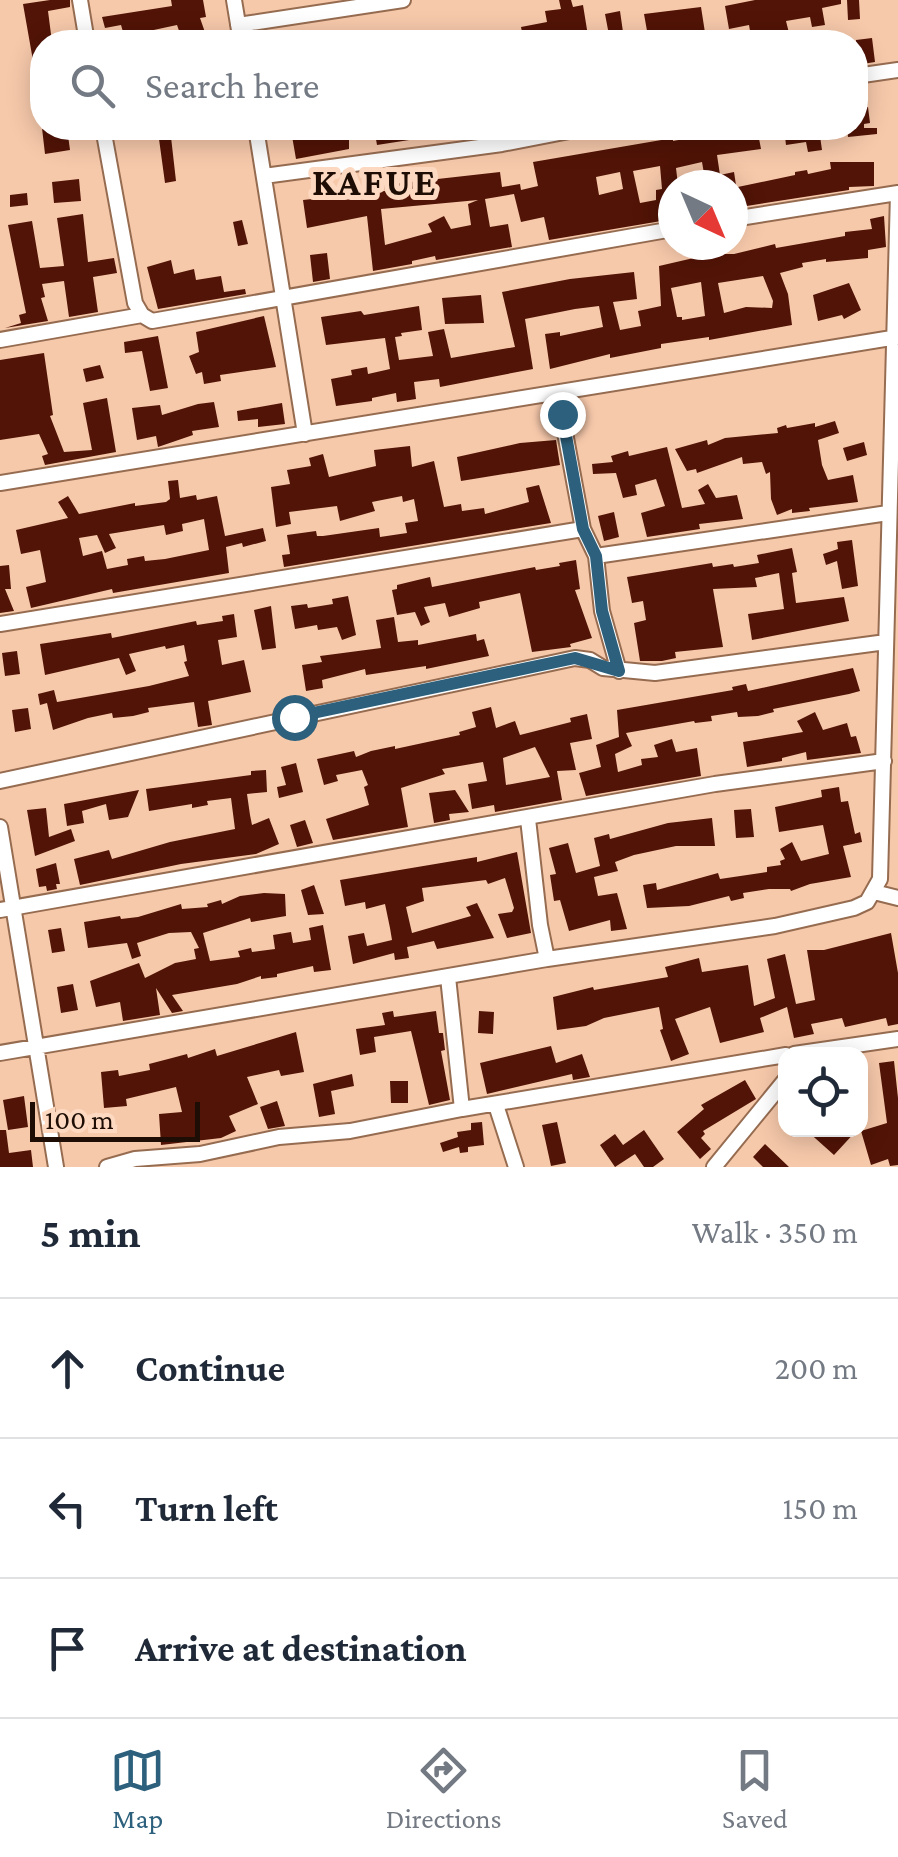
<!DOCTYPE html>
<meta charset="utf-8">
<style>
:root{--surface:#fff;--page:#f2f2f3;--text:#1f2937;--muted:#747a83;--line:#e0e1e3;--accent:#2c607c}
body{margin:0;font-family:"Crimson Pro",serif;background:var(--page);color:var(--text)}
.controls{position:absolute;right:30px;bottom:30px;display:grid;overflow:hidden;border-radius:20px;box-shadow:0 5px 25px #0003}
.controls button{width:90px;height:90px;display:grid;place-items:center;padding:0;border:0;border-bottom:2px solid var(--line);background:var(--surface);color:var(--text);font:50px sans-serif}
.compass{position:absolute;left:658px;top:170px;width:90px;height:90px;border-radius:50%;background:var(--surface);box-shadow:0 5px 25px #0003;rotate:136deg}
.scale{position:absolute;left:30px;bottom:25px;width:170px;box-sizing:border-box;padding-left:10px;border:5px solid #1d0d04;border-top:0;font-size:28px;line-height:35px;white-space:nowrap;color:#1d0d04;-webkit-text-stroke:8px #fed9c1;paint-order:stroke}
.stop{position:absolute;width:30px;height:30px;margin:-22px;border:8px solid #2c607c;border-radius:50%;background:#fff}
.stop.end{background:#2c607c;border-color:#fff;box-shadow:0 2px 10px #0008}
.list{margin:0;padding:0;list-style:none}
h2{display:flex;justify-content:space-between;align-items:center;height:130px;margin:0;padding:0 40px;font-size:42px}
h2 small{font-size:32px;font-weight:400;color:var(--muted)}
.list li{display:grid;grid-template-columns:65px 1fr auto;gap:30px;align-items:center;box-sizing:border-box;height:140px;padding:0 40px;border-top:2px solid var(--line)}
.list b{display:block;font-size:38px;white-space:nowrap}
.list em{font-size:32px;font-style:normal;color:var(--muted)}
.icon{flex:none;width:55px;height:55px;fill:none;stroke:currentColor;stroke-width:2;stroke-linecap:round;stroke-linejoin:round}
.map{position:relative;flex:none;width:898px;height:1167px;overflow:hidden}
.search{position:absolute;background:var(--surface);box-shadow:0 5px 25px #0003;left:30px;right:30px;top:30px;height:110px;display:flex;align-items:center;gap:25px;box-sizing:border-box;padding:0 35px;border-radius:40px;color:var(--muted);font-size:38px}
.sheet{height:550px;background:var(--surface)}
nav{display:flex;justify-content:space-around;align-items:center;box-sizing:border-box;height:140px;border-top:2px solid var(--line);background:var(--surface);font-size:28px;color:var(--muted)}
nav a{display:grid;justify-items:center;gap:5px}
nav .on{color:var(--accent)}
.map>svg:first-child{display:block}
</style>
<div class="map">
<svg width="898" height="1167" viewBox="0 0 898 1167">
<rect width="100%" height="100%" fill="#f7c9ab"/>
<!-- building -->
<path fill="#521406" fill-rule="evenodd" d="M50 0H70V7L48 11 52 42H42V89H38L23 4Z
M171 0H203L206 17 200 18 207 38 183 42 177 25 149 31 154 42H126L121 25 105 28 102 17 172 6Z
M559 0H571L573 7 583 5 589 42H524L521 27 547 22 545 11 561 9Z
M755 0H841V4L822 8 825 25 812 27 810 17 786 21 789 33 770 37 771 42H752L749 25 729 29 725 6Z
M847 0H859L860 19 848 20Z
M701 7 706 39 649 42 644 14Z
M620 11 623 32 609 35 605 14Z
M872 38 875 62 856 65V40Z
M856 106 868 107 870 123 864 124V128H877V134L848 137 847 128H856Z
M42 128H67L70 150 45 154Z
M330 128H349V149L296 159 292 136Z
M374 128H448V134L377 145Z
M757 128 761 149 717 155 720 175 734 172 736 185H706L702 162 676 168 678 185H673V219L549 240 544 217 521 222 514 194 485 199 490 227 508 224 512 247 436 260 435 256 412 261V264L373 271 367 216 307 228 303 200 385 191 384 185 500 172 502 187 520 184 521 190 538 186 533 162 673 138V141L721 132 720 129ZM660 166 662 189 656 190V200L640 203 633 171ZM620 172 623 189 599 195 596 177ZM478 200 468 204 471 225 451 229 444 216 428 224 432 232 385 245 381 209Z
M784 128H838V134L820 136 822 150 808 152 806 142 786 145Z
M171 137 176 181 165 183 159 139Z
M830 162H874V186L849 187V190L734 208 733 188 795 175V172L807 170 808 174 831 169Z
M79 179 81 201 54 203 52 182Z
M27 193 28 205 10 207V195Z
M83 214 88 262 114 258 117 273 93 277 98 312 69 317 64 281 42 284 45 297 41 298 48 321 5 328 21 323 19 315 26 313 8 225 32 221 40 268 64 266 57 218Z
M884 216 886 247 868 250V258L826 262V259L802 263 803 267 780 273 788 294 792 325 709 340V337L661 344V348L610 358V354L550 369 545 334 560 332V336L603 327 599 306 575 309 525 319 533 369 440 387 439 379 414 382 416 399 397 402 396 393 372 398V401L336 406 331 379 352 375 351 370 367 367 368 374 390 369 385 338 326 345 321 317 361 311 364 315 419 306 422 330 401 333 402 336 395 337 399 360 433 356 428 332 444 329 451 358 515 347 502 292 570 279 634 272 637 299 613 302 620 330 641 326 638 311 661 306 659 266 711 254H734L775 244 776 248 845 236V232L872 229 870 219ZM763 276 773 301 772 308 746 307 724 313 718 283ZM701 282 705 316 682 320V317H677L671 288Z
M242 220 248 244 238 246 233 222Z
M327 253 330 279 313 282 310 255Z
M171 260 174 274 194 269 196 280 221 276 224 292 245 289 246 294 158 309 147 267Z
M849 283 861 310 844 319 842 315 818 321 813 295Z
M481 295 484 323 445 324 442 298Z
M264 316 276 367 220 375 221 381 204 384 202 372 196 374 189 356 199 352 196 332Z
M158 336 168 388 150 391 142 351 125 353 124 342Z
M44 353 53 415 50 416 64 452 92 450 83 403 107 398 116 452 45 465 42 456 48 454 39 434 0 440V360Z
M100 365 104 378 86 382 83 369Z
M214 402 219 427 192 431 193 435 158 447 156 436 137 440 132 408 160 405 162 415 198 404Z
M282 403 285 424 258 427V419L238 421 237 411Z
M835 421 839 433 818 440 822 465 828 480 853 475 858 502 809 508 810 511 792 513V509L777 515 771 499 770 472 766 474 762 462 743 464 742 457 697 473 696 469 687 471 675 449 707 440 708 445 725 438 778 433 777 428 786 425 787 428 815 423V427Z
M556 440 560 465 461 481 457 457 520 443Z
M864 442 867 455 847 461 843 448Z
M410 446 412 467 434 461 444 507 461 504 462 511 484 508 485 514 529 502 526 488 539 485 551 523 284 567 282 555 290 554 287 535 316 531 317 536H323L379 528 380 537 407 533 405 523 418 521 414 499 403 502 402 496 372 502 375 511 340 521 337 506 289 512 291 524 276 527 271 487 290 484 287 470 311 466 309 458 323 454 329 477 376 466 374 450Z
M667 447 682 508 705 504 698 490 708 484 716 498 737 495 743 519 699 524 700 529 647 537 641 513 665 506 656 479 635 485 637 495 623 498 616 473 593 474 592 464 613 462 611 456 628 451 629 456Z
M178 480 180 498 196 495 197 500 217 496 225 536 263 528 266 541 243 547 242 543 226 547 229 573 113 593 112 589 31 608 26 587 46 582 40 550 21 554 16 530 68 518 58 502 68 496 79 514 135 503V506L166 502 170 499 168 481ZM204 519 209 550 165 559 145 561 144 556 127 559 128 565 107 569 102 551 83 556 79 538 97 535 105 553 116 548 109 534 164 525 166 535 183 531 182 524Z
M614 512 619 537 604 541 598 516Z
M852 540 858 586 842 589 837 561 826 565 823 554 838 549 837 542Z
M792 548 797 572 792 573 796 603 844 597 849 621 752 640 748 614 784 609 779 573 755 578 757 587 713 589 723 647 675 652 676 658 662 661H640L634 623 646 620 643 601 632 603 627 577 712 563 713 567 733 564 734 567 759 563 757 555Z
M576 560 580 589 575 590 592 638 570 644 571 647 532 652 520 593 479 602 480 608 449 617 445 603 424 607 430 622 421 626 415 612 397 615 392 590 397 589V585L430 577 432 587 535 567 536 570 560 566 559 563Z
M9 565 11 589H5L14 611 0 613V566Z
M348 596 356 635 342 640 337 627 318 630 317 625 295 629 291 606 307 604 308 608 333 604 332 599Z
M271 606 276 648 262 650 254 610Z
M234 614 237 637 218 640 222 665 244 660 251 692 208 701 212 725 198 727 194 702 148 708 149 712 133 716 113 718 112 713 88 718 53 730 47 703 40 705 38 694 54 690 57 702 149 686 189 676 184 662 187 661 184 645 166 649 165 646 129 654 136 671 126 675 119 658 45 675 40 644 111 633 112 638 196 621 197 625 223 621 222 616Z
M394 617 398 642 418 640V645L476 634 477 641 484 639 489 656 426 669V666L366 675 365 669 322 680 323 688 306 691 302 665 322 662 320 656 381 648 376 620Z
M17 651 20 674 5 676 2 653Z
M853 668 860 691 849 694 773 709 774 712 758 716 738 717 737 712 711 716 712 721 695 723 694 721 626 733 632 746 615 754 618 772 642 765 641 759 658 757 654 745 672 739 676 752 697 748 701 776 586 796 579 773 601 767 596 745 619 737 617 710 733 690 732 687 746 684 748 691Z
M491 707 496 728 515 721 520 735 571 722 570 718 587 714 592 739 570 743 576 770 557 771 562 800 495 812 494 805 472 809 468 784 487 781 483 762 442 769 445 774 401 788 408 827 333 840 326 819 369 805 364 787 368 785 362 770 336 775 338 781 324 785 317 759 354 751 356 757 371 751 395 746V749L460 735 459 732 476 727 472 712ZM535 747 550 777 506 785 503 758Z
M28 708 31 729 15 732 12 710Z
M815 712 823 730 847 723 851 737 856 736 861 753 807 760 806 752 782 758V761L747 767 743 742 803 732 797 721Z
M296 763 303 792 279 798 277 787 286 785 281 767Z
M266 770 267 792 247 794 250 815 252 825 269 818 279 844 256 854 181 864 80 885 74 859 109 850 112 859 170 842 235 829 231 798 207 801 208 805 192 808V804L149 811 146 789 251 775V771Z
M839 787 841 802 848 801 855 834 860 832 862 842 843 846 851 877 810 884 791 891 790 889H769L743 893 744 898 731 901 729 896 689 906 647 908 643 885 656 883 657 890 718 873 720 879 767 872V867L781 865 780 861 785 859 780 849 792 842 801 861 829 854 823 825 779 832 775 807 822 797 821 790Z
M139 790 128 817 109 820 106 804 82 811 84 823 67 826 64 804Z
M455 790 469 812 449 814 450 820 434 823 429 793Z
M46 808 49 837 71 829 75 841 35 856 27 810Z
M751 809 754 837 736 838 734 810Z
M712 818 715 846H676L634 855 615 862 618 871 594 877 598 896 617 893 627 929 611 931 610 920 569 931 560 900 554 901 550 875 556 874 549 848 568 843 576 873 600 866 594 838 609 834 610 839 668 823Z
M305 820 313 843 297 847 290 825Z
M517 852 531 933 507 938 498 914 512 912 514 908 505 878 488 884 486 880 422 888 424 901 406 907 412 933 471 916 466 907 477 903 494 938 437 949 434 941 407 947 409 958 395 960 394 953 353 964 348 936 364 933 367 946 392 940 390 928 385 904 366 909 365 902 345 906 340 880 477 857V862Z
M56 863 60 884H56L57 889 47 891 46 886 39 887 36 869Z
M314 885 324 914 308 915 301 890Z
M264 893 285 894 286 916 251 922 250 918 203 933 210 961 240 957 238 951 251 948 252 952 275 949 273 935 291 932 293 943 311 940 309 928 323 925 331 970 314 972 313 966 277 974V977L261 979V976L237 984 172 995 183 1011 172 1013 156 988 160 1015 123 1021 120 1002 96 1007 90 981 139 963 145 978 175 963 196 959 194 949 199 948 191 932 169 933 137 943 141 956 132 959 127 943 88 948 84 922 120 916 121 919 138 917 181 904 182 909 208 907 207 904 221 900 222 904 240 896Z
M61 928 65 951 52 953 48 930Z
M891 933 898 973V1024L888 1026 886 1018 845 1027 842 1018 811 1024 814 1034 794 1038 787 1007 760 1018 764 1032 720 1043 710 1007 675 1019 689 1054 671 1061 660 1030 663 1029 659 1007 604 1018 586 1026 557 1030 553 997 593 987 594 990 668 977 665 967 699 958 702 972 748 965 754 1006 775 998 767 959 785 954 796 1004 815 1000 807 950H824Z
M73 984 78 1010 61 1013 57 987Z
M393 1011 394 1017 436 1011 439 1033H443L445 1050 441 1051 450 1100 429 1105 411 1031 374 1037 376 1052 360 1055 356 1029 385 1025 382 1013Z
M479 1011 494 1012 493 1034 478 1033Z
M296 1032 304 1072 281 1076 279 1070 247 1077 258 1104 229 1116 236 1131 221 1138 161 1145 159 1114 182 1112 176 1087 126 1099 127 1106 104 1108 101 1072 118 1070 119 1076 150 1070 149 1064 172 1058 187 1054 188 1058 215 1049 217 1056Z
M551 1046 556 1063 582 1054 590 1077 573 1080 572 1074 487 1094 480 1063Z
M894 1061 898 1098V1165L890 1166 888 1159 871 1165 861 1131 887 1123 879 1063Z
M352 1074 354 1086 331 1091 335 1114 319 1117 313 1084Z
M745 1080 756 1099 703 1131 705 1134 701 1138 711 1149 700 1159 677 1132 704 1109 701 1105Z
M390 1081H408V1103H391Z
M24 1096 28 1127 8 1130 3 1100Z
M277 1101 285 1126 268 1129 260 1107Z
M482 1122 484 1145 468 1147V1152L460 1153 459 1147 443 1152 440 1143 458 1137 457 1132 471 1130V1123Z
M557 1122 566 1163 551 1166 542 1125Z
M0 1130H6L9 1153 31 1150 33 1167H0Z
M644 1130 664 1159 653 1167H644L635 1154 615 1167 600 1145 615 1134 623 1145Z
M806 1130H857L834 1155Z
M765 1144 789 1167H763L753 1157Z"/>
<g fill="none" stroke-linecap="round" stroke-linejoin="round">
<!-- minor casing -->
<g stroke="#966c51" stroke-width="18">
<path id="minor" d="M80 0 87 42
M234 0 241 42
M238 25 403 0
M856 76 898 70
M103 128 135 303 142 315 152 321 673 229
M256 128 305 434
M264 176 502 144 585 128
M733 219 898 193
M0 340 142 315
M558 395 583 529 596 556 602 611 619 671
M0 483 898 337
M596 556 888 513
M0 624 583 529
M0 781 575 658 590 660 603 668 655 673 886 642
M528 819 540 925 547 959
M0 827 56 1167
M874 892 898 898
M0 910 715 784 884 761
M448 977 462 1109
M0 1053 547 959 775 926 854 908 867 902 880 879 898 193
M794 1054 898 1039
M496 1105 516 1167
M107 1167 135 1159 200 1154 279 1137 350 1131 462 1109 786 1055
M714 1167 786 1079"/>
</g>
<!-- minor -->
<use href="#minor" stroke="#fff" stroke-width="14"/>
</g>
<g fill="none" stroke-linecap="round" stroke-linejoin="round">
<!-- route -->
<path stroke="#2c607c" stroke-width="12" d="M294 717 575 658 619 671 602 611 596 556 583 529 562 414"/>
</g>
<g text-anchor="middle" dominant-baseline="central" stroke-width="10" stroke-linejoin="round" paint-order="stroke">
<!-- district labels -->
<g font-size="38" font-weight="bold" letter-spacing="2.5" fill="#1d0d04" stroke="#fed9c1">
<text x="375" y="182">KAFUE</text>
</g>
</g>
</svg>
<div class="controls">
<button><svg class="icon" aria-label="locate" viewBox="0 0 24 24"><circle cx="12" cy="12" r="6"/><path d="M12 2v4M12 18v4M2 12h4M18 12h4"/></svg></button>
</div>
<svg class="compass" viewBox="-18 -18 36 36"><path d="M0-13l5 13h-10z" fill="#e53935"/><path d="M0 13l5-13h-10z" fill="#747a83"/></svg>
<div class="scale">100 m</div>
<div class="stop" style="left:294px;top:717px"></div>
<div class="stop end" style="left:562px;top:414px"></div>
<div class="search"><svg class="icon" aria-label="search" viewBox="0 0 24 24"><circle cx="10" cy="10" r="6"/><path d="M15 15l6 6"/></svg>Search here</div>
</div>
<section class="sheet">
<h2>5 min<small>Walk · 350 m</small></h2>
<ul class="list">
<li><svg class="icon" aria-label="ahead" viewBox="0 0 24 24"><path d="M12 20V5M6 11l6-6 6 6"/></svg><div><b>Continue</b></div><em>200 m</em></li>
<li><svg class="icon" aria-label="left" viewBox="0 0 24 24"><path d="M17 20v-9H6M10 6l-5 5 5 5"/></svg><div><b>Turn left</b></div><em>150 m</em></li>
<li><svg class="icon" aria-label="arrive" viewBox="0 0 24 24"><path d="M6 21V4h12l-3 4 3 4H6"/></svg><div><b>Arrive at destination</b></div></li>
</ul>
</section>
<nav>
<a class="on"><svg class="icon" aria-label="map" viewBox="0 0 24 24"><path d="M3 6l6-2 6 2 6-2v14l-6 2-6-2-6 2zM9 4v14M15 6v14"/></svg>Map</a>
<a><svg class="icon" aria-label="directions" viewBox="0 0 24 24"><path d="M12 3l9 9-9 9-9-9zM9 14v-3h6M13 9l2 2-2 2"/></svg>Directions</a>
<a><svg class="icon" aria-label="saved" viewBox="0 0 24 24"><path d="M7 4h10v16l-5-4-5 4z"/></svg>Saved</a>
</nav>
